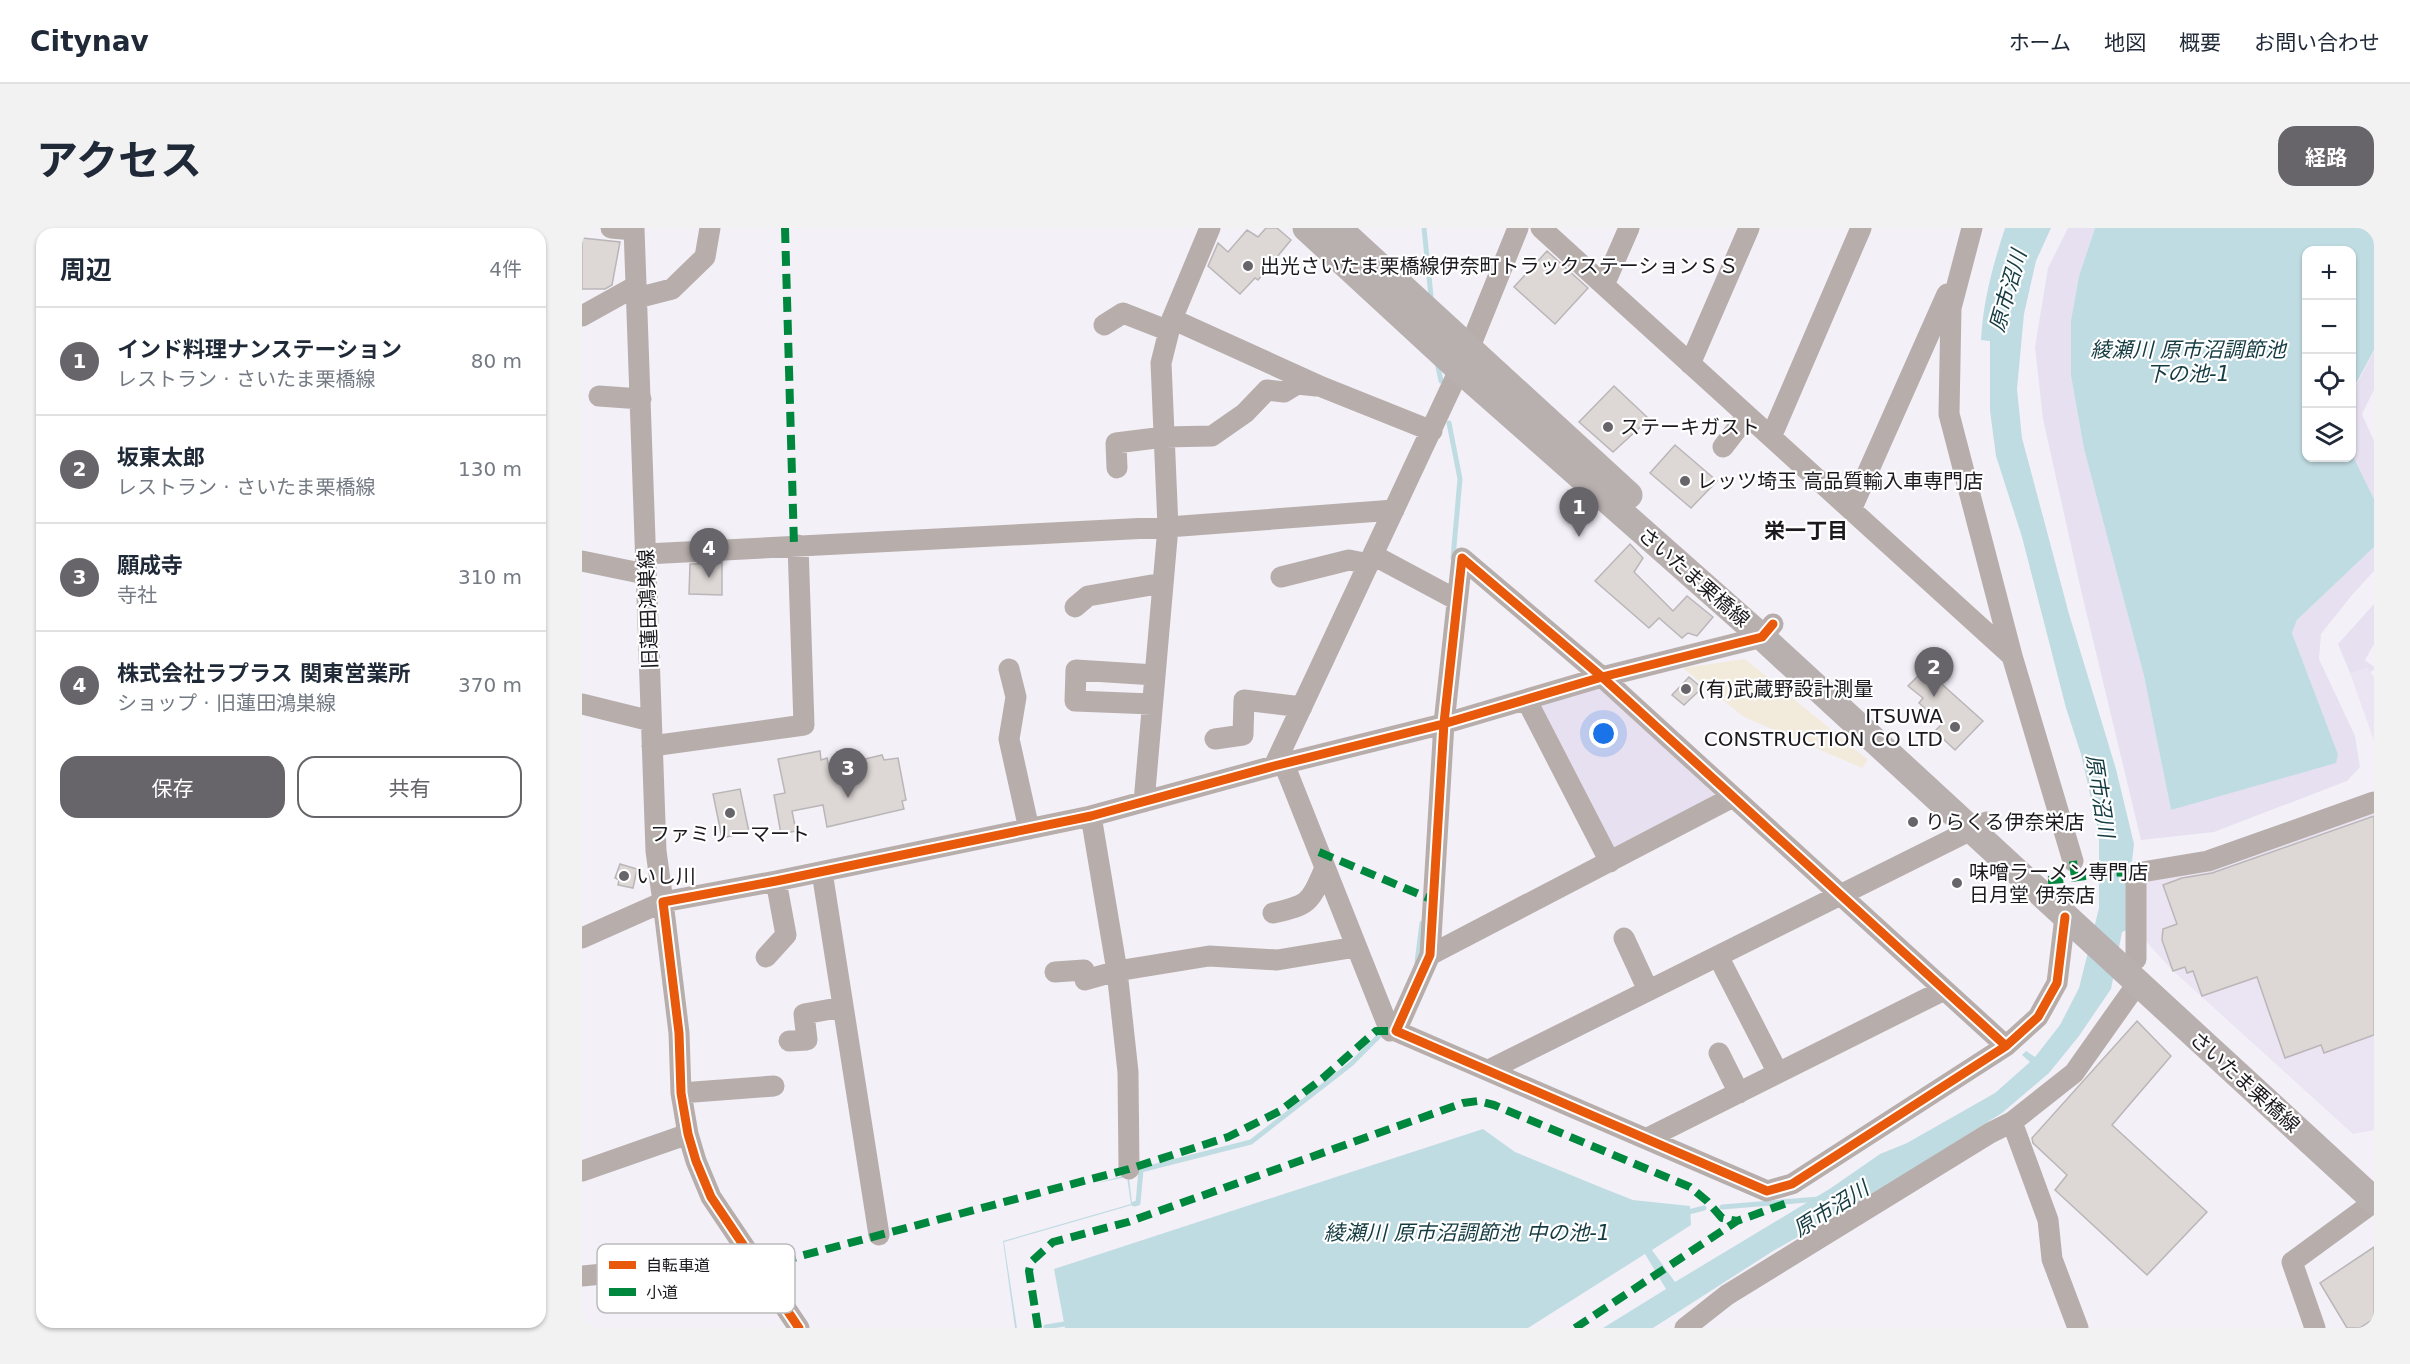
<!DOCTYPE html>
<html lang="ja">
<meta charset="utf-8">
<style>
:root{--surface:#fff;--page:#f2f2f3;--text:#1f2937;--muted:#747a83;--line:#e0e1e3;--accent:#67646a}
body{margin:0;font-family:"DejaVu Sans","Noto Sans JP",sans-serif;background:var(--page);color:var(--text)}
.controls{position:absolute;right:18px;top:18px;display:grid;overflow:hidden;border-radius:12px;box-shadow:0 2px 4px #0004}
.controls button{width:54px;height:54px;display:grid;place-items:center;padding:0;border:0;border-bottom:2px solid var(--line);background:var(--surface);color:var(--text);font:30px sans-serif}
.you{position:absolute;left:1022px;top:506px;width:21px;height:21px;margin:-15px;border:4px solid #fff;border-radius:50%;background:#1a73e8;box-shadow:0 0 0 9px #1a73e833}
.badge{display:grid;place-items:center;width:39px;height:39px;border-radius:50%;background:var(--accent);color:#fff;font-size:20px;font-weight:700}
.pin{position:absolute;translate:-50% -50px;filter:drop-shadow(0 2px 3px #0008)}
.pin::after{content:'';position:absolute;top:32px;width:21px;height:18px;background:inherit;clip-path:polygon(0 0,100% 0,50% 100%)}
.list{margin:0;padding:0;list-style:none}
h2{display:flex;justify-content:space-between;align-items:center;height:78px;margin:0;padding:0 24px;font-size:26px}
h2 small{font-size:20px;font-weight:400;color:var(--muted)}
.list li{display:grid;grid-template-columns:39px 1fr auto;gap:18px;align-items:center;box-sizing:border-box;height:108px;padding:0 24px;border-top:2px solid var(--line)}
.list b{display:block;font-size:22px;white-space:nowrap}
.list p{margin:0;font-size:20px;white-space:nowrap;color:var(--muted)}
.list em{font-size:20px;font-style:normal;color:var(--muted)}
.actions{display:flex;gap:12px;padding:18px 24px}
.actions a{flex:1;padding:14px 0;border:2px solid var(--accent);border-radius:18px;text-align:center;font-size:21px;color:var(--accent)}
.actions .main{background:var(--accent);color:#fff}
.icon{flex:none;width:33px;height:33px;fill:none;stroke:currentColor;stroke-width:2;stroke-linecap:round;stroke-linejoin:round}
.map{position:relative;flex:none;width:1792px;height:1100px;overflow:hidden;border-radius:18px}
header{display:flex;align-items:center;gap:36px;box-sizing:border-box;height:84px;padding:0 30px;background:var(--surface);border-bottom:2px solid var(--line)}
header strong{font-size:28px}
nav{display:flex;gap:33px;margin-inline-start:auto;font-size:21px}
.intro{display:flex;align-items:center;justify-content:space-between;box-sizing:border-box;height:144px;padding:0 36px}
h1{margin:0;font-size:42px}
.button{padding:15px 27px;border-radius:18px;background:var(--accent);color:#fff;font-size:21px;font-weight:700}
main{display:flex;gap:36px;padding:0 36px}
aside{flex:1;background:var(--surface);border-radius:18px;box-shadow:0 2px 4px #0004}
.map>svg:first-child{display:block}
</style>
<header>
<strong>Citynav</strong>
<nav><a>ホーム</a><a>地図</a><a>概要</a><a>お問い合わせ</a></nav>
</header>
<div class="intro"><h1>アクセス</h1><a class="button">経路</a></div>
<main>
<aside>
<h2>周辺<small>4件</small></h2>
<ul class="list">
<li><span class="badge">1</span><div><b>インド料理ナンステーション</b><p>レストラン · さいたま栗橋線</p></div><em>80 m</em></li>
<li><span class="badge">2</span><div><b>坂東太郎</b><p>レストラン · さいたま栗橋線</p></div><em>130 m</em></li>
<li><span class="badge">3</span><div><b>願成寺</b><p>寺社</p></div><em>310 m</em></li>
<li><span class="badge">4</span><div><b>株式会社ラプラス 関東営業所</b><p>ショップ · 旧蓮田鴻巣線</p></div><em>370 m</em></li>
</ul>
<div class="actions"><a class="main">保存</a><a>共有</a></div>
</aside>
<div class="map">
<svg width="1792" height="1100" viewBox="0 0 1792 1100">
<rect width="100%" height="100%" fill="#f4f0f8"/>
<!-- built -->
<path fill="#ebe4f3" d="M1786 440 1792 449V513L1768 445Z
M1792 579V902L1771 906 1589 741 1561 710V658L1571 647Z"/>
<!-- green -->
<path fill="#e7e0f0" d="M1486 0H1513L1497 48 1489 92V148L1502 221 1562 448 1589 582 1756 526 1710 405 1715 392 1792 319V343L1770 367 1739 406 1737 431 1773 508 1778 539 1765 553 1632 604 1559 612 1498 358 1461 191 1453 119 1466 40Z
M1792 123V162L1780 186 1792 213V271L1770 226V165Z
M1792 376V416L1783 432 1792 439V442L1788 444 1786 440 1768 445 1756 416Z
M1019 458 1137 571 1032 626 959 478Z"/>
<!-- sand -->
<path fill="#f2eada" d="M1163 431 1286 532 1280 540 1162 489 1101 440Z"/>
<!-- water -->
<path fill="#c0dce3" d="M1423 0H1469L1454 33 1442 86 1435 161 1440 210 1487 386 1534 541 1552 616 1550 633 1545 637V702L1540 704 1529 761 1497 808 1467 845 1420 885 1289 967 1191 1023 1071 1100H1021L1084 1061 1063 1026 946 1100H483L472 1041 901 901 933 924 1023 961 1051 972 1108 978 1109 997 1070 1022 1093 1054 1249 960 1298 926 1325 915 1413 865 1448 834 1440 827 1444 823 1453 829 1478 797 1497 760 1517 680V606L1499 526 1484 480 1440 309 1414 228 1408 183V113L1399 112C1401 73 1411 37 1423 0Z
M1513 0H1792V122L1770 163V22H1724V230H1770V226L1792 271V319L1715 392 1710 405 1756 526 1754 535 1589 582 1562 448 1502 221 1489 148V92L1497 48Z
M544 947 547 949 550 975H557L422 1014 435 1100H433L421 1013 549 976 545 949 515 955Z"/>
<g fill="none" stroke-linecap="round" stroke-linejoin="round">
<!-- stream -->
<path stroke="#c0dce3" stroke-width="5" d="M842 0 849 68
M855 134 859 153
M867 195 878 251 871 330
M835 734 840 695
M552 976 556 975 559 942 669 914 769 836 797 808
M1140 979 1237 971
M1103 985 1122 980
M464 1099 489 1095"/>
</g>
<!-- building -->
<path fill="#ddd7d5" stroke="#bab6b8" stroke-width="1.5" d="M684 0H695L709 12 676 52 673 50 658 66 626 38 636 15 646 24 665 2 676 9Z
M0 10 38 14 30 57 23 61H0Z
M965 23 1006 60 973 96 932 59Z
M1032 158 1067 191 1031 224 997 194Z
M1093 217 1135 253 1109 280 1068 245Z
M1048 316 1061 330 1052 344 1091 383 1105 368 1131 389 1115 408 1106 405 1100 410 1077 390 1067 400 1013 353Z
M140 335V367L107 366 108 336Z
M1343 441 1401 493 1373 522 1353 503 1360 496 1337 475 1341 470 1326 458Z
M1107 449 1120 460 1102 477 1090 467Z
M238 523 239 532 245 530 248 544 285 536 283 531 300 527 302 532 316 530 324 572 320 573 322 581 245 599 241 577 210 583 214 603 199 606 192 567 203 565 196 531Z
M158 561 167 604 140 610 131 566Z
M1792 588V807L1742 825 1739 817 1703 830 1675 749 1620 768 1611 743 1605 745 1603 739 1591 743 1580 712 1581 701 1595 696 1581 657 1600 650 1630 645Z
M38 636 55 641 51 660 36 657 37 652 33 650Z
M1555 793 1589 828 1530 897 1625 984 1565 1047 1473 962 1485 947 1451 915 1450 910Z
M1792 1019V1091L1778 1100H1765L1738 1055Z"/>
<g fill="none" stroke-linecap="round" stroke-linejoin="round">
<!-- minor -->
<path stroke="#b7aeac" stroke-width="21" d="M29 0 52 2
M959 0 1430 428
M1390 0 1369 80 1367 186 1430 428 1491 633
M1022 57 1047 0
M55 70 90 61 123 29 128 0
M0 88 54 58
M590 91 740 159 850 203
M522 97 541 85 587 103
M1108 136 1167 0
M17 168 59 171
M1189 209 1279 0
M1141 219 1165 188
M535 240 534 215 582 209 630 208 663 185 685 162 702 164 715 156 734 158
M1269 282 1365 66
M64 326 586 299 812 282
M791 327 875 372
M0 333 63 346
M699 349 767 332 787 336
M493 379 506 368 581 355
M427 441 434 469 427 511 447 601
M945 473 1028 634
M0 476 69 493
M570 476 493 473 494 442 573 447
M633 511 661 507 662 472 720 479
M70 518 222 497 216 317
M702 536 808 803
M692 538 887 121 936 0
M562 574 586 299 579 135 590 91 628 0
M509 588 535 743 546 844 547 941
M240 644 297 1007
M691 685C728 677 728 674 743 640
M0 710 81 674 74 623 52 0
M1042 710 1066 762
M848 727 1151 569
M1136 728 1196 845
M184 729 204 707 194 653
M1554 731V645L1626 633 1792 574
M473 744 502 742 503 752 535 743 627 728 695 732 774 719
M207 813 225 812 222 786 261 779
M1424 818 1020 449 880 330 862 495 848 727 814 803 1185 963 1210 956 1424 818 1456 789 1475 755 1483 689
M1137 825 1157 865
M907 842 1405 594
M99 865 192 858
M1064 911 1362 762
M0 943 106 906
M0 1048 172 1031
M217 1100 129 969 114 933 106 906 99 865 97 805 81 674 194 653 509 588 692 538 861 496 1020 449 1180 409 1191 396
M1103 1100 1145 1067 1408 905 1430 894
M1496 1100 1470 1031 1466 992 1430 894 1492 845 1555 756
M1733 1100 1710 1034 1792 974"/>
<!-- major -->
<path stroke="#b8afaf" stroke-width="27" d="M724 0 878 142 1180 409 1792 972
M756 0 1047 267"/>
<!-- quiet -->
<path stroke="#00873e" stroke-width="8" stroke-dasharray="15 8" stroke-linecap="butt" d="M203 0 212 318
M737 624 851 672
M1491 633 1493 651
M1466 652C1497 651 1522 642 1554 645
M177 1039 547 941 646 909 698 883 741 850 794 803H814
M456 1100 447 1043 449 1034 471 1014 546 994 881 875 896 873 912 877 1108 959 1125 973 1140 990 1155 993
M993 1100 1155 993 1205 975"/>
<!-- cycleway casing -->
<g stroke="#fff" stroke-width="13">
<path id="cycleway" d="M1424 818 1020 449 880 330 862 495 848 727 814 803 1185 963 1210 956 1424 818 1456 789 1475 755 1483 689
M217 1100 129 969 114 933 106 906 99 865 97 805 81 674 194 653 509 588 692 538 861 496 1020 449 1180 409 1191 396"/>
</g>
<!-- cycleway -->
<use href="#cycleway" stroke="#e8590c" stroke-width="9"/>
</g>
<!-- markers -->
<g fill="#67646a" stroke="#fff" stroke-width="2">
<circle cx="666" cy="38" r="6"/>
<circle cx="1026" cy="199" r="6"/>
<circle cx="1103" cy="253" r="6"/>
<circle cx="1104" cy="461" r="6"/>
<circle cx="1373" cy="499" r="6"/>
<circle cx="148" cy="585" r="6"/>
<circle cx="1331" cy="594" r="6"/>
<circle cx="42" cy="648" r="6"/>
<circle cx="1375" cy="655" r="6"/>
</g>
<g text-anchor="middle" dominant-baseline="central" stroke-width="4.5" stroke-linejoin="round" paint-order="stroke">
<!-- poi labels -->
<g font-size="20" fill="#1b191e" stroke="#fff" text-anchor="start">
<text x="678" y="38">出光さいたま栗橋線伊奈町トラックステーションＳＳ</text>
<text x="1038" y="199">ステーキガスト</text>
<text x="1115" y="253">レッツ埼玉 高品質輸入車専門店</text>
<text x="1116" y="461">(有)武蔵野設計測量</text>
<text x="1361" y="488" text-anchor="end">ITSUWA<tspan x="1361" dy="23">CONSTRUCTION CO LTD</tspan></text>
<text x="1343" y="594">りらくる伊奈栄店</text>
<text x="148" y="606" text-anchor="middle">ファミリーマート</text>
<text x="1387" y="644">味噌ラーメン専門店<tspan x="1387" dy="23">日月堂 伊奈店</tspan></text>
<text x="54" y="648">いし川</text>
</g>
<!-- street labels -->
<g font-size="20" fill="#1b191e" stroke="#fff">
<text transform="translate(1112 349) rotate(41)">さいたま栗橋線</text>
<text transform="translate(66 381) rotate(-92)">旧蓮田鴻巣線</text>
<text transform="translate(1663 854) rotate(42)">さいたま栗橋線</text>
</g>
<!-- water labels -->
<g font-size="21" font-style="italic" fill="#143c42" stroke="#fff">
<text transform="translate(1426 63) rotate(-74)">原市沼川</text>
<text x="1606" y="122">綾瀬川 原市沼調節池<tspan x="1606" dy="24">下の池-1</tspan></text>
<text transform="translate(1518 568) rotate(81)">原市沼川</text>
<text transform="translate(1249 981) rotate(-32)">原市沼川</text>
<text x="885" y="1005">綾瀬川 原市沼調節池 中の池-1</text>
</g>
<!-- neighbourhood labels -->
<g font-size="21" font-weight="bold" fill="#1b191e" stroke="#fff">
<text x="1224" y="303">栄一丁目</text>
</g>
</g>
<!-- legend -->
<rect x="15" y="1016" width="198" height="69" rx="9" fill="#fff" stroke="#bbbabc" stroke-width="1.5"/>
<rect x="27" y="1033" width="27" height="8" fill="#e8590c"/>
<rect x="27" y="1060" width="27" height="8" fill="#00873e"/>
<g font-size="16" fill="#1b191e">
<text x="64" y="1043">自転車道</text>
<text x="64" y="1070">小道</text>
</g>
</svg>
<div class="controls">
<button>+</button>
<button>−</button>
<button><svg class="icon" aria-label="locate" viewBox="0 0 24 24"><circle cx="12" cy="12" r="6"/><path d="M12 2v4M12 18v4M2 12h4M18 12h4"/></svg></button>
<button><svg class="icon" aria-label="layers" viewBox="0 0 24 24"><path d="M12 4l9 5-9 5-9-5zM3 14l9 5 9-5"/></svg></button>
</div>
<div class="you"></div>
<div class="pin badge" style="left:997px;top:309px">1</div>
<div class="pin badge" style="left:1352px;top:469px">2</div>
<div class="pin badge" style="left:266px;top:570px">3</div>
<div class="pin badge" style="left:127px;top:350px">4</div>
</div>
</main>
